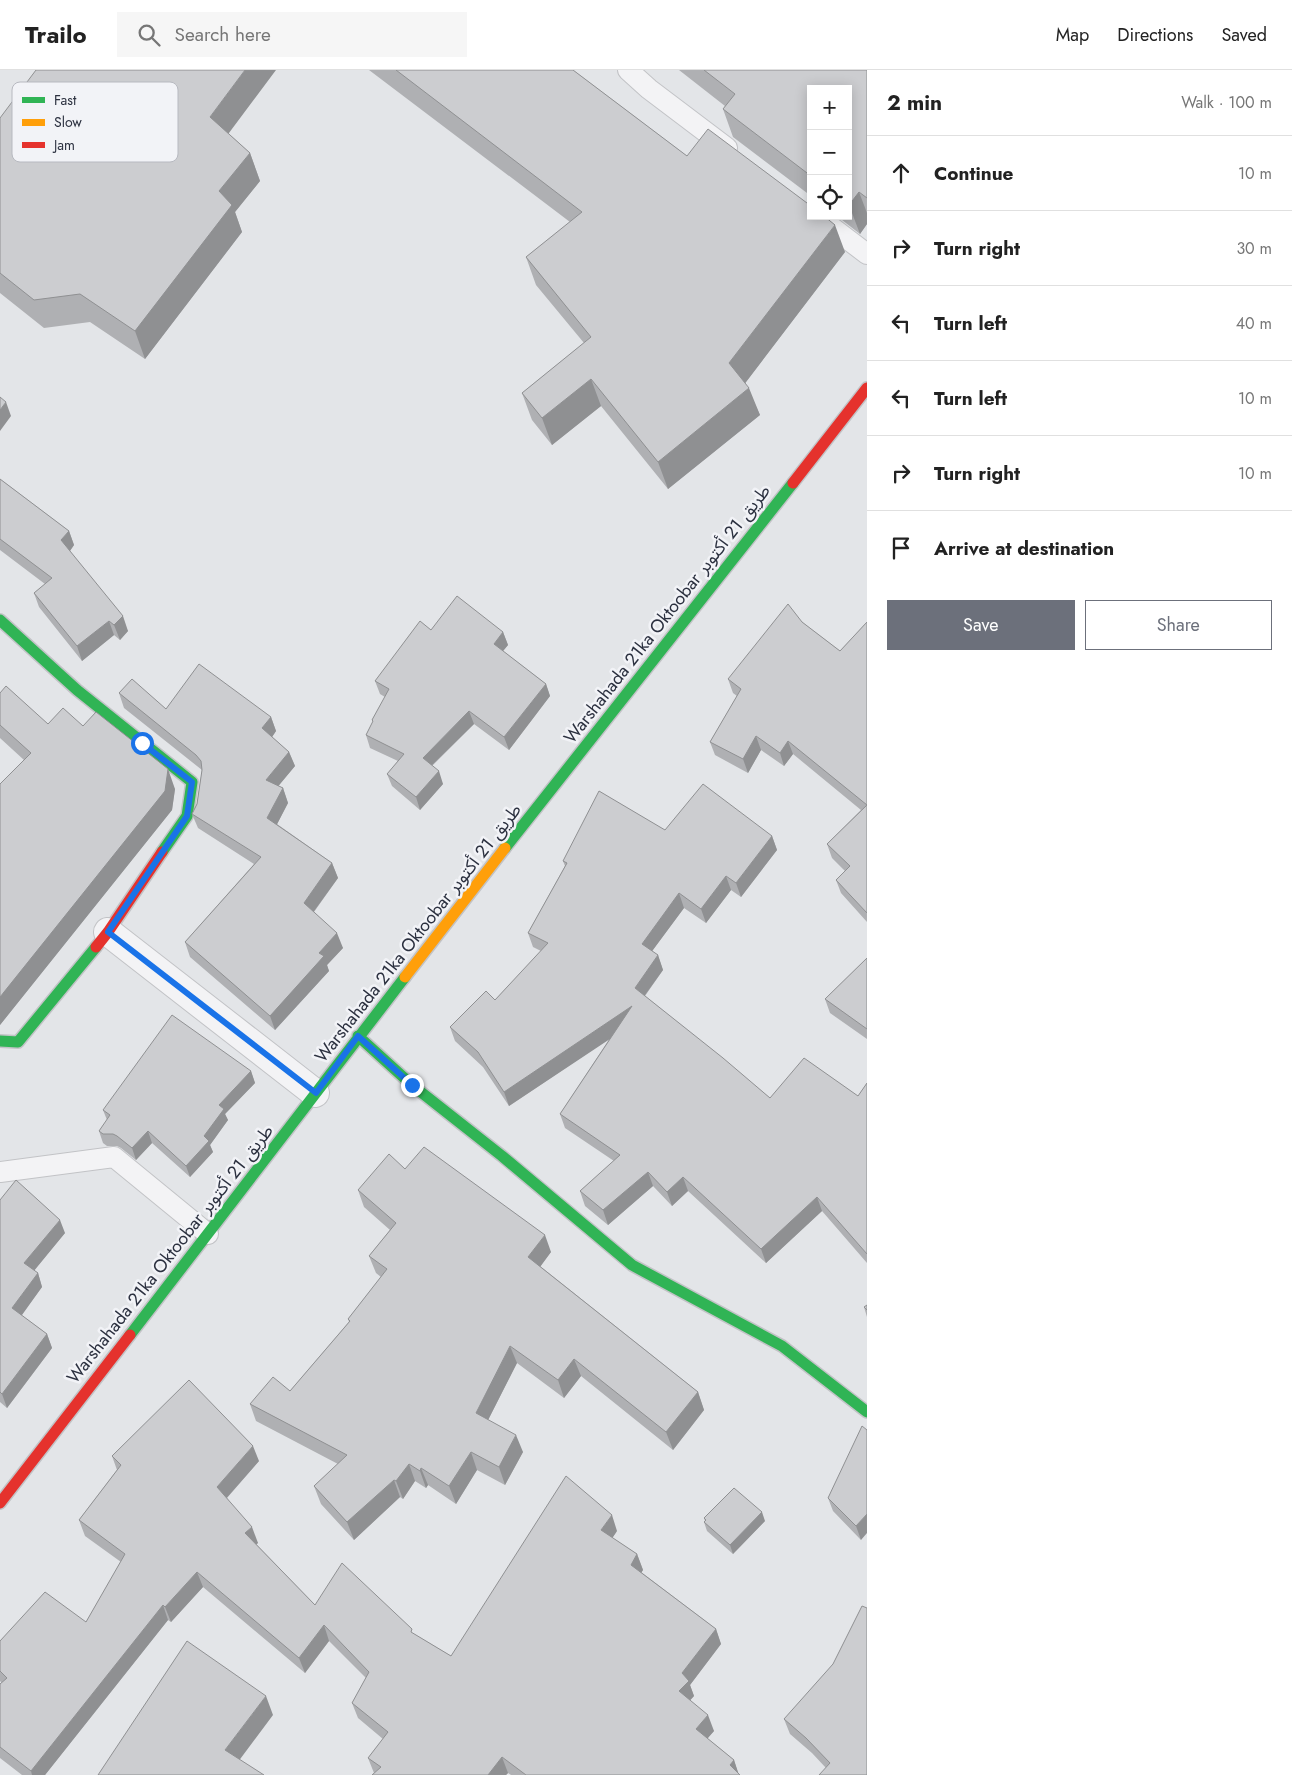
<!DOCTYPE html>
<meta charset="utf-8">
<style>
:root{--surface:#fff;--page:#f6f6f6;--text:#222;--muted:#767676;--line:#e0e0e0;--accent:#6c707b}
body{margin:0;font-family:Jost,"Noto Sans Arabic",sans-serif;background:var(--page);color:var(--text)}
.controls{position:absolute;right:15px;top:15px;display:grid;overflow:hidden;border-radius:0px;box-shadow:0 2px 12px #0003}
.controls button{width:45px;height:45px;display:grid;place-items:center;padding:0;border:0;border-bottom:1px solid var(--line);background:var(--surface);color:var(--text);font:25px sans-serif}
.stop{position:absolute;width:15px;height:15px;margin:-11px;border:4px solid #1a73e8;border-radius:50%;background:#fff}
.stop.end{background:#1a73e8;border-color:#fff;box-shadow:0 1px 5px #0008}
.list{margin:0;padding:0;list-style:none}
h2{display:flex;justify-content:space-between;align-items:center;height:65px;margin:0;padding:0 20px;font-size:21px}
h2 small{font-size:16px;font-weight:400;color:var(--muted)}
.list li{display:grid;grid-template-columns:32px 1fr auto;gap:15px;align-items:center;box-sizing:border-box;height:75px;padding:0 20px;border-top:1px solid var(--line)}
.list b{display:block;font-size:19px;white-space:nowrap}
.list em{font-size:16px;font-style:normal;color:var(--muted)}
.actions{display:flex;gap:10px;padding:15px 20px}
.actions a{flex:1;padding:11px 0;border:1px solid var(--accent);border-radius:0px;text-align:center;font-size:18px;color:var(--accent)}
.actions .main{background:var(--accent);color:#fff}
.icon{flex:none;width:28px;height:28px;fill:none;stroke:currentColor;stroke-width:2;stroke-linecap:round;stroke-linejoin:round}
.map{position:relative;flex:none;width:867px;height:1705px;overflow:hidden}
header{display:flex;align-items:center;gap:30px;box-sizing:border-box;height:70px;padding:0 25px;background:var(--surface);border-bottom:1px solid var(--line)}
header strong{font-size:24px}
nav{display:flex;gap:28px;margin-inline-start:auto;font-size:18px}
.search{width:350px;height:45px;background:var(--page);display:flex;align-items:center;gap:12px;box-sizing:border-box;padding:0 18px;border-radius:0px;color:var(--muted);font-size:19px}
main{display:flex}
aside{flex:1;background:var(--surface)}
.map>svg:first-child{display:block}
</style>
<header>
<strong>Trailo</strong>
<div class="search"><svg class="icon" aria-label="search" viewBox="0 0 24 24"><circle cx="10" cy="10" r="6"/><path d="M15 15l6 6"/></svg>Search here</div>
<nav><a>Map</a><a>Directions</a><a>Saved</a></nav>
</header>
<main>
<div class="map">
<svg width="867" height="1705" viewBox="0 0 867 1705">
<rect width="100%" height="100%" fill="#e3e5e8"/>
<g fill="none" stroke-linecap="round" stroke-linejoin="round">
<!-- lane casing -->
<g stroke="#c2c3c6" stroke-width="22">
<path id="lane" d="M628 0 649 19 727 78
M817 146 867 184
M0 1102 114 1087 208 1164"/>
</g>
<!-- street casing -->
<g stroke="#c2c3c6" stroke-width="30">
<path id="street" d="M108 862 315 1023"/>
</g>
<!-- fast casing -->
<g stroke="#c2c3c6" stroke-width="14">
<path id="fast" d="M0 550 77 620 192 712 187 746 162 782
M505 778 793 413
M358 966 412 1015 502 1086 632 1195 782 1276 867 1342
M0 971 18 972 96 877
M130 1265 405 907"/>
</g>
<!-- slow casing -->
<g stroke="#c2c3c6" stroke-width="14">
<path id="slow" d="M405 907 505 778"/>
</g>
<!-- jam casing -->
<g stroke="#c2c3c6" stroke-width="14">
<path id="jam" d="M793 413 867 318
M96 877 108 862 162 782
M0 1433 130 1265"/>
</g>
<!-- lane -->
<use href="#lane" stroke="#f3f3f5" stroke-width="20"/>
<!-- street -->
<use href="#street" stroke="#f3f3f5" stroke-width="28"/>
<!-- fast -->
<use href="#fast" stroke="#30b455" stroke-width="11"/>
<!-- slow -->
<use href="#slow" stroke="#ff9f0a" stroke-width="11"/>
<!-- jam -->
<use href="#jam" stroke="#e5322d" stroke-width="11"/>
</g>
<!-- wall -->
<path fill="#afb0b3" d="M369 0H573L687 86 845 182 745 313 760 345 668 419 601 336 552 375 532 350 522 323 584 273 536 215 526 187 570 152Z
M679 0H867V154L860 164 837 146H848V19H811V126L733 67 723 39 725 36Z
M0 48 229 64 250 83 260 111 235 142 242 162 145 289 90 252 44 258 0 223Z
M0 409 69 461 74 475 70 481 128 561 120 570 114 565 82 591 39 537 34 523 45 514 0 480Z
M802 552 840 581 867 552V852L841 823 836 810 845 801 832 788 827 774 861 740 793 684 784 696 761 680 748 703 715 685 710 672 737 626 733 623 728 609Z
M431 560 503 562 508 575 503 581 546 614 550 626 509 680 474 654 432 696 443 714 420 740 392 716 387 704 398 691 370 678 366 665 373 652 372 650 385 627 380 624 375 611Z
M0 623 48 654 83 656 175 719 172 740 0 955 24 690 0 668Z
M119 623 166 639 271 647 276 661 272 667 289 682 295 696 278 716 283 718 288 733 277 754 332 793 338 808 314 842 343 878 327 895 329 901 275 960 190 887 185 872 254 794 198 758 192 744 197 734 202 700 124 638Z
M665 760 772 766 777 780 741 827 731 820 706 853 684 838 652 881 658 885 663 900 645 926 770 1028 858 1026 867 1013V1193L822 1141 766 1193 688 1121 672 1136 653 1116 608 1155 585 1136 580 1121 614 1091 565 1058 560 1044 610 968 509 1036 483 997 455 971 450 957 495 930 541 881 533 877 528 863 565 796 563 791Z
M867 888V969L830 943 825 929Z
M251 1001 255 1013 225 1044 228 1050 210 1075 213 1082 190 1107 152 1073 136 1090 121 1078 117 1076H107L103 1073 99 1061 107 1050 103 1040Z
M405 1099 551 1182 540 1196 698 1322 704 1340 673 1380 581 1306 564 1328 517 1293 488 1350 523 1382 505 1415 477 1400 456 1434 428 1415 426 1418 415 1411 403 1429 400 1427 354 1470 321 1434 314 1416 338 1394 256 1351 250 1334 290 1321 349 1252 348 1249 381 1207 376 1203 369 1186 390 1160 364 1137 358 1120Z
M0 1130 65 1163 34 1200 38 1203 42 1217 21 1245 47 1264 52 1278 7 1338 0 1332Z
M867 1235V1247L864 1237Z
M867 1360 861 1470 833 1441 828 1428Z
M112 1386 259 1391 227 1428 258 1473 256 1474 315 1535 414 1564 451 1586 617 1461 612 1468 637 1484 643 1500 641 1502 716 1559 721 1574 690 1615 694 1626 690 1630 714 1661 707 1668 734 1690 738 1703 740 1705H511L508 1703 506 1705H372L374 1703 368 1688 383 1669 358 1648 352 1633 366 1608 329 1571 305 1603 203 1517 171 1552 168 1550 45 1705H22L0 1688V1614L2 1613 0 1611V1571L86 1552 121 1492 85 1466 79 1450 117 1400Z
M704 1448 765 1451 733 1484 707 1461 704 1452 705 1451Z
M784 1649 867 1705 826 1698 812 1683 790 1664Z"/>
<!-- shaded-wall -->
<path fill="#8f9092" d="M245 0H276L220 75 210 47Z
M250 83 260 111 235 142 242 162 145 289 135 261 219 121Z
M859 122 867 143V154L860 164 849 135Z
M835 155 845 182 740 320 729 293Z
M591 309 601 336 552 375 542 348Z
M749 318 760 345 668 419 658 392Z
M6 332 11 346 0 361V340Z
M69 461 74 475 67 485 61 470Z
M123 546 128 561 120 570 114 555Z
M109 551 114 565 82 591 77 576Z
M503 562 508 575 498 587 494 574Z
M546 614 550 626 509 680 504 667Z
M469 641 474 654 427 700 423 688Z
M271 647 276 661 268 673 262 658Z
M756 666 761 680 748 703 743 689Z
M788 671 793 684 784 696 780 683Z
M289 682 295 696 271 725 266 710Z
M168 699 175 719 172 740 0 955V927Z
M439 701 443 714 420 740 416 727Z
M283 718 288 733 273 762 267 748Z
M772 766 777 780 741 827 736 813Z
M332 793 338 808 309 848 304 833Z
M726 806 731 820 706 853 701 839Z
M679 823 684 838 647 888 642 874Z
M337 863 343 878 327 895 329 901 275 960 270 946 319 883Z
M658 885 663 900 640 932 635 918Z
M632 936 637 951 509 1036 504 1022Z
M251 1001 255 1013 225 1044 228 1050 210 1075 213 1082 190 1107 186 1096 204 1066 219 1035Z
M148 1061 152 1073 136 1090 132 1078Z
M648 1102 653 1116 608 1155 603 1140Z
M683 1107 688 1121 672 1136 667 1122Z
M817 1127 822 1141 766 1193 761 1179Z
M60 1150 65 1163 29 1207 24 1193Z
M545 1165 551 1182 535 1204 528 1187Z
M38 1203 42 1217 17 1252 12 1238Z
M47 1264 52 1278 7 1338 2 1324Z
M510 1276 517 1293 483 1360 476 1343Z
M574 1289 581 1306 564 1328 558 1310Z
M698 1322 704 1340 673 1380 666 1362Z
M516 1365 523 1382 505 1415 499 1397Z
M253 1376 259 1391 223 1432 217 1417Z
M471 1382 477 1400 456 1434 449 1416Z
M409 1394 415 1411 403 1429 396 1411Z
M421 1398 428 1415 426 1418 420 1401Z
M394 1410 400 1427 354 1470 347 1452Z
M762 1442 765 1451 733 1484 730 1475Z
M867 1444V1463L861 1470 856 1456Z
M612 1445 617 1461 607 1476 601 1460Z
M252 1457 258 1473 251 1479 245 1463Z
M637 1484 643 1500 637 1510 631 1495Z
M197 1502 203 1517 171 1552 165 1537Z
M163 1535 168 1550 45 1705H32L31 1701Z
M324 1555 329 1571 305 1603 299 1588Z
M716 1559 721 1574 690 1615 694 1626 685 1636 679 1621 682 1603Z
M266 1626 273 1645 232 1700 225 1680Z
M708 1645 714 1661 702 1675 696 1659Z
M502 1687 508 1703 506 1705H488Z
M734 1690 739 1705 730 1695Z"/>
<!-- building -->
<path fill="#cccdd0" stroke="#8f9092" d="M36 0H245L210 47 250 83 219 121 232 135 135 261 80 224 34 230 0 203V48Z
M396 0H573L687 86 708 59 811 136V146H824L835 155 729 293 749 318 658 392 591 309 542 348 522 323 591 267 526 187 582 142Z
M704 0H867V128L859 122 849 135 848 134V19H811V106L723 39 735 24Z
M0 327 6 332 0 340Z
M0 409 69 461 61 470 123 546 114 555 109 551 77 576 34 523 52 508 0 469Z
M457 526 503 562 494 574 546 614 504 667 469 641 423 688 439 701 416 727 387 704 404 684 366 665 373 651 372 650 389 619 375 611 420 551 431 560Z
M788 534 802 552 840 581 867 552V843L836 810 850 796 827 774 867 735 788 671 780 683 756 666 743 689 710 672 741 619 728 609Z
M199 594 271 647 262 658 289 682 266 710 283 718 267 748 332 793 304 833 337 863 319 883 324 886 270 946 185 872 261 787 192 744 197 734 202 700 201 691 196 685 119 623 132 609 166 639Z
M6 616 48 654 63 638 83 656 96 642 168 699 165 721 0 927V714L31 683 0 655V623Z
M703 714 772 766 736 813 726 806 701 839 679 823 642 874 658 885 635 918 723 988 770 1028 804 988 858 1026 867 1013V1184L817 1127 761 1179 683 1107 667 1122 648 1102 603 1140 580 1121 620 1085 560 1044 632 936 504 1022 478 982 450 957 486 921 495 930 548 873 528 863 567 793 563 791 599 721 665 760Z
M867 888V959L825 929Z
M172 945 251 1001 219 1035 224 1039 204 1066 209 1071 186 1096 148 1061 132 1078 117 1066 113 1064H103L99 1061 110 1045 103 1040Z
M424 1077 545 1165 528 1187 698 1322 666 1362 574 1289 558 1310 510 1276 476 1343 516 1365 499 1397 471 1382 449 1416 421 1398 420 1401 409 1394 396 1411 394 1410 347 1452 314 1416 347 1385 250 1334 273 1307 290 1321 350 1251 348 1249 387 1199 369 1186 396 1153 358 1120 389 1084 405 1099Z
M16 1110 60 1150 24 1193 38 1203 12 1238 47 1264 2 1324 0 1322V1130Z
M867 1235V1240L864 1237Z
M189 1310 253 1376 217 1417 252 1457 245 1463 315 1535 342 1493 412 1559 411 1562 451 1586 566 1406 612 1445 601 1460 637 1484 631 1495 716 1559 682 1603 689 1611 679 1621 708 1645 696 1659 734 1690 730 1695 740 1705H526L502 1687 488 1705H372L381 1697 368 1688 388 1662 352 1633 369 1602 324 1555 299 1588 197 1502 165 1537 163 1535 31 1701 0 1677V1614L7 1608 0 1601V1571L45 1522 86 1552 125 1484 79 1450 121 1395 112 1386Z
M862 1356 867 1360V1444L856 1456 828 1428Z
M734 1418 762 1442 730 1475 704 1452 706 1450 704 1448Z
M862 1536 867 1538V1705H819L830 1693 806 1668 784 1649 833 1594Z
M187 1571 266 1626 225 1680 264 1705H98Z"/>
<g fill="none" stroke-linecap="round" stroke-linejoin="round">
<!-- route -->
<path stroke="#1a73e8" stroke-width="6" d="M142 673 192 712 187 746 108 862 316 1023 358 966 412 1015"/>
</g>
<g text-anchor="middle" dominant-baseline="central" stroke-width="5" stroke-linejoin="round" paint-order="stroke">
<!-- street labels -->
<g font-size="18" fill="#2c3140" stroke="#f2f3f7">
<text transform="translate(667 544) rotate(-52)">Warshahada 21ka Oktoobar طريق 21 أكتوبر</text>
<text transform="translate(418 863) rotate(-52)">Warshahada 21ka Oktoobar طريق 21 أكتوبر</text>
<text transform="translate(170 1184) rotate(-52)">Warshahada 21ka Oktoobar طريق 21 أكتوبر</text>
</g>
</g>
<!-- legend -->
<rect x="12" y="12" width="166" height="80" rx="8" fill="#f2f3f7" stroke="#b7b9c0" stroke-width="1"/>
<rect x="22" y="27" width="23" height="6" fill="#30b455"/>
<rect x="22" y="49" width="23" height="7" fill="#ff9f0a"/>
<rect x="22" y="72" width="23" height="6" fill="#e5322d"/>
<g font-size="14" fill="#2c3140">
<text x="54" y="35">Fast</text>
<text x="54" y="57">Slow</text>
<text x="54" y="80">Jam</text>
</g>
</svg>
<div class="controls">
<button>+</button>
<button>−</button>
<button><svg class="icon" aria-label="locate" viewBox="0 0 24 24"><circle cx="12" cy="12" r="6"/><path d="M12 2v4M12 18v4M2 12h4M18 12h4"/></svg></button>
</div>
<div class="stop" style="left:142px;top:673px"></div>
<div class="stop end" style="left:412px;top:1015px"></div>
</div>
<aside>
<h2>2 min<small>Walk · 100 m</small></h2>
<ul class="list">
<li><svg class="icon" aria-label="ahead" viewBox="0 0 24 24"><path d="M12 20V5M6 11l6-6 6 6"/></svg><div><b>Continue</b></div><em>10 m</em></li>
<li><svg class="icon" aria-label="right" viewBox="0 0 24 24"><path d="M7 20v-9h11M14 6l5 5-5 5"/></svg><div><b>Turn right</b></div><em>30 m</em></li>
<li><svg class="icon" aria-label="left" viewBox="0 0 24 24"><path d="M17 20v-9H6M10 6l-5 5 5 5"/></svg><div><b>Turn left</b></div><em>40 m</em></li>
<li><svg class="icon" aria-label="left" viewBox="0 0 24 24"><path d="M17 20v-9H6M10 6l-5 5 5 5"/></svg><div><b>Turn left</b></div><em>10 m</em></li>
<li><svg class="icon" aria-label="right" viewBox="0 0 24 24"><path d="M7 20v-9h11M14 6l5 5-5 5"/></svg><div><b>Turn right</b></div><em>10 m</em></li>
<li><svg class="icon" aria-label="arrive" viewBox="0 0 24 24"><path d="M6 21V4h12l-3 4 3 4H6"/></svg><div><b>Arrive at destination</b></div></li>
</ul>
<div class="actions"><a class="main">Save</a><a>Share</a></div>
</aside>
</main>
